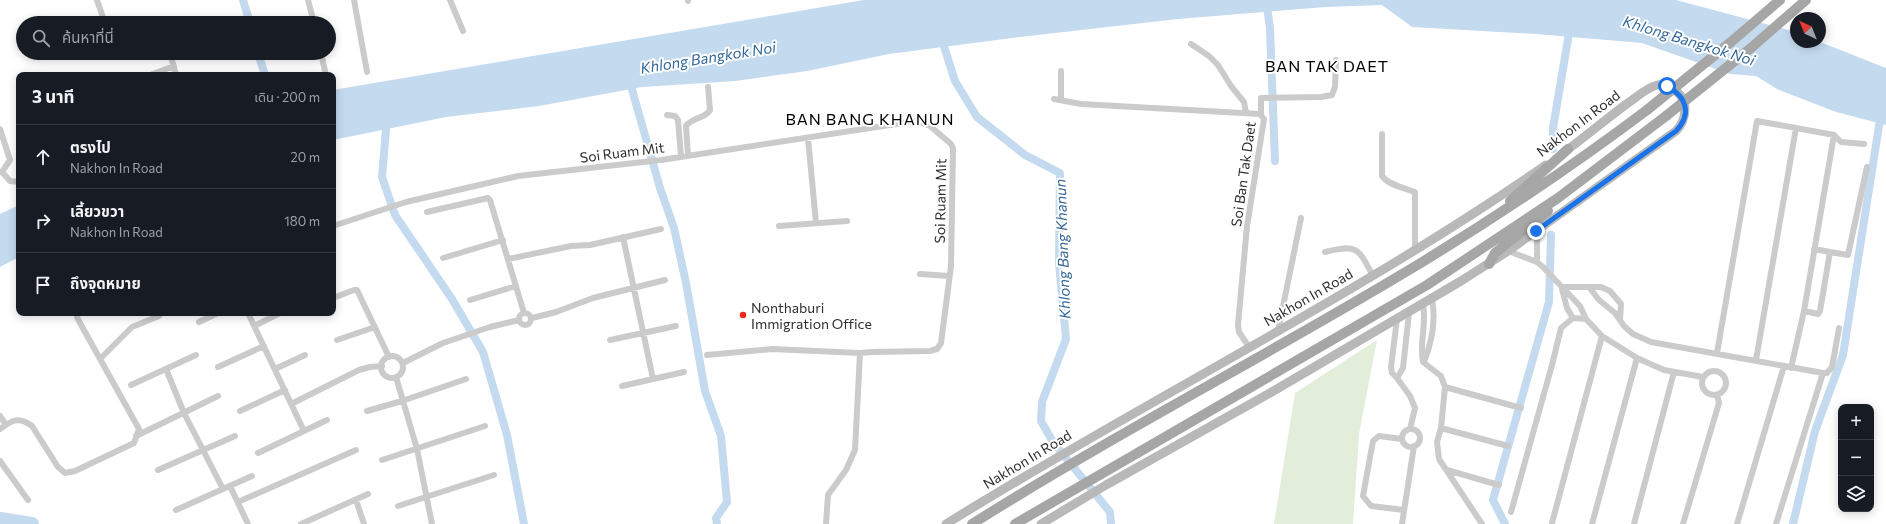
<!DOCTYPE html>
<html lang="th">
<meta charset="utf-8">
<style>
:root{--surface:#171b24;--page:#242831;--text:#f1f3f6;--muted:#9ea1a6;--line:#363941}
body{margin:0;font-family:Commissioner,"Noto Sans Thai",sans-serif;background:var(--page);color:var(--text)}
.controls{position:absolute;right:12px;bottom:12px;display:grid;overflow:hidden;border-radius:8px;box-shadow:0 2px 10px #0003}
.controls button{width:36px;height:36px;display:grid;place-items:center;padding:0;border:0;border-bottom:1px solid var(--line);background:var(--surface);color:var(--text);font:20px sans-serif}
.compass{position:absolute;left:1790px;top:12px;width:36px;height:36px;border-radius:50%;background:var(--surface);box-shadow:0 2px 10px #0003;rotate:317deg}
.stop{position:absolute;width:12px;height:12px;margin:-9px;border:3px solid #1a73e8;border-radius:50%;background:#fff}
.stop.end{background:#1a73e8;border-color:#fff;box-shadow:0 1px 4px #0008}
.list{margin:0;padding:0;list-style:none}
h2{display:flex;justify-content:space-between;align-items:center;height:52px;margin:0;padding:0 16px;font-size:17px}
h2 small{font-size:13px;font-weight:400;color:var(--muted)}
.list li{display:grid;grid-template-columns:26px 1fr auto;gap:12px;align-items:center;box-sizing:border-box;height:64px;padding:0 16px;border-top:1px solid var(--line)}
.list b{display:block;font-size:15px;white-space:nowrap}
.list p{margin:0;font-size:13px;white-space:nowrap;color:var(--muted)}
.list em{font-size:13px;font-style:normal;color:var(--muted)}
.icon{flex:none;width:22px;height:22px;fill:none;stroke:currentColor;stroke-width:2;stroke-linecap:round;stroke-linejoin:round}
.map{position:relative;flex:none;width:1886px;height:524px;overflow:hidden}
.search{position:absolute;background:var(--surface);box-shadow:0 2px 10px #0003;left:16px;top:16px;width:320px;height:44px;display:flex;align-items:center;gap:10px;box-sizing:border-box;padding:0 14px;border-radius:22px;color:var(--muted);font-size:15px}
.panel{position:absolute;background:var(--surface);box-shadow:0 2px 10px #0003;left:16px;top:72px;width:320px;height:244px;border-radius:8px}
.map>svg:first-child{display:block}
</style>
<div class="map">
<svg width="1886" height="524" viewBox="0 0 1886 524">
<rect width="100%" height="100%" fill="#fff"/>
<!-- green -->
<path fill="#e2edda" d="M1377 340 1359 434 1353 524H1274L1295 393Z"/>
<!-- water -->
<path fill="#c4daef" d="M864 0H1676L1785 29 1796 33V42H1820L1886 68V125L1836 112 1777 89 1756 76 1730 74 1642 43 1536 34 1412 27 1382 5 1325 7 1178 19 1020 37 889 54 807 71 735 81 642 87 539 106 446 117 333 140V90Z
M19 205V257L0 267V214Z"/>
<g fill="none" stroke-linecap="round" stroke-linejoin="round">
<!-- canal -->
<path stroke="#c4daef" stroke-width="8" d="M243 0 250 23
M1266 0 1270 28 1275 161
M941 37 955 81 977 117 1025 155 1060 173 1059 263 1066 339 1042 402 1041 421 1053 442 1110 512 1111 524
M258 53 265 75
M629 79 660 188 674 228 686 283 705 391 721 436 727 502 716 518 717 524
M387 118 382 177 395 215 452 299 483 352 507 435 524 524
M1553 149V128L1570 27
M1505 524 1493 500 1549 302 1551 235
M1793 524 1815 431 1843 355 1881 113"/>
<!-- river -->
<path stroke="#c4daef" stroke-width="14" d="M0 519 32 524"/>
<!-- minor -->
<path stroke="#cbcbcb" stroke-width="6" d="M97 0 105 23
M308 0 314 23
M354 0 367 72
M450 0 463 31
M688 0V1
M1191 44 1209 56 1218 65 1231 86 1244 102 1246 113
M170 53 176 75
M321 53 325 71
M1061 71V100
M150 75 174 66
M1054 99 1081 104 1260 114 1264 119 1247 226 1238 325 1239 332 1249 347
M1261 114V98L1321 97 1332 95 1335 87 1336 60
M667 115 675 116 678 120 681 156
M0 129 10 160 2 172H0
M1382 134V176C1388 185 1405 188 1415 192V251
M1834 135 1841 142 1864 144
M808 138 816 223
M688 155 686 126C692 117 705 119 710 110L708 87
M2 172 10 181 19 182
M427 212 488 198 490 200 524 313
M333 226 406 202 518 176 661 160 916 121 930 126 951 144 953 148 951 266 941 343 937 349 930 351 872 352 860 353 855 450 846 470 828 495 826 524
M779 226 847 221
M1537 231V262
M623 237 653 379
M1508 251 1537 262 1543 267 1580 306 1586 319 1602 336 1637 358 1664 370 1703 377
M1325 252C1358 244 1358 248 1373 276
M1830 252 1848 255 1867 167
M443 258 503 240
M508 259 571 246 590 245 661 229
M920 274 949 276
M1562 287H1601L1610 291 1621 304 1620 319
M1589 287 1599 300 1615 313 1624 326 1633 334 1651 342 1823 373 1776 524
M1562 289 1567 308 1573 318
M333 298 354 290H357L389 357
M470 300 516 286
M1423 304C1427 325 1419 341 1423 362L1441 376 1445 387 1441 428 1437 442 1439 459 1482 524
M1804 311 1818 314 1820 311 1830 252 1814 249
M519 319a6 6 0 1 1 12 0a6 6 0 1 1-12 0Z
M248 313 304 431
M532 318 556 312 593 298 665 280
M1397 319 1391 367 1392 373 1397 378 1403 368 1409 313
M199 322 218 313
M254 326 280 313
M1278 331 1301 218
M337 340 375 327
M610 340 676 326
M1717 353 1757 121 1796 128 1756 360
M707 355 772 349 860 353
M381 367a11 11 0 1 1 22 0a11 11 0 1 1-22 0Z
M100 359 132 327 159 316
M1424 362C1432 342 1436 320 1432 299
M403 363 443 343 490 327 519 320
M218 367 264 346
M1791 368 1804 311 1834 135 1796 128
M166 369 184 413 223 489
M275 369 305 355
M1702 383a12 12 0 1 1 24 0a12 12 0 1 1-24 0Z
M1823 373H1827L1832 367 1839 328
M396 377 417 449 432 524
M1397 378 1410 396 1415 408 1410 429
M131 385 196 355
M622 386 684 372
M1445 387 1521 408
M291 404 359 370 370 367 382 366
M240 411 285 390
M367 411 402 401 466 379
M0 416 6 425
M1441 428 1508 446
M0 429C12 420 19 416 32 426L58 467 65 473 75 471 134 443 139 429 80 323 77 317 78 313
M1402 438a9 9 0 1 1 18 0a9 9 0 1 1-18 0Z
M136 436 218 396
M1402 439 1379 436 1373 441 1363 496 1371 506 1404 510
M258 453 327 420
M382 460 485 426
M0 461 28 500
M158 470 235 436
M1447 470 1499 485
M230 486 248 524
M356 500 364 524
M238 502 356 450
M398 506 494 475
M176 510 252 476
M1511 512 1552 365 1561 328 1573 318 1586 319
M1552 523 1602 336
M301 524 368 494
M1402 524 1414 446
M1592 524 1637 358
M1634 524 1674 372
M1683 524 1719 403 1717 395
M1737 524 1784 366"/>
<!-- secondary -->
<path stroke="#b8b8b8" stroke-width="9" d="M946 524C1144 401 1354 298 1546 165
M1041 524 1106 485 1270 393 1461 281 1508 251 1676 131C1688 118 1689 97 1671 88 1667 86 1661 84 1657 85 1646 88 1637 97 1628 103 1606 119 1585 137 1563 153"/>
<!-- primary -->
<path stroke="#a6a6a6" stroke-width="10" d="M1510 201 1568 149
M1489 264 1495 253 1548 211
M972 524C1118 432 1272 353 1419 264 1498 216 1574 165 1647 110
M1015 524 1427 285 1558 198 1666 116"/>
<!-- primary-bridge -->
<path stroke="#a6a6a6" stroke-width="10" d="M1647 110 1731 42 1780 0
M1666 116 1751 48 1806 0"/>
</g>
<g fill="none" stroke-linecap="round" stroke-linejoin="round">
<!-- route -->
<path stroke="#1a73e8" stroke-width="5" d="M1536 231 1676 131C1692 114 1687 97 1667 86"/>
</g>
<!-- markers -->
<circle fill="#f62520" stroke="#fff" stroke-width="1.5" cx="743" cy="315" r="4"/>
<g text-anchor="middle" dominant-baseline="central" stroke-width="4" stroke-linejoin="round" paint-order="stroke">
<!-- street labels -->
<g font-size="14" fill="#2e2e2e" stroke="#fff">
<text transform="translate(1578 123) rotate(-37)">Nakhon In Road</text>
<text transform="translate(622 152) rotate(-7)">Soi Ruam Mit</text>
<text transform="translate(1243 174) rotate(-82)">Soi Ban Tak Daet</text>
<text transform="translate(940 201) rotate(-89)">Soi Ruam Mit</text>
<text transform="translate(1308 297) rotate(-30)">Nakhon In Road</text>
<text transform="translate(1027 459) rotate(-31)">Nakhon In Road</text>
</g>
<!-- poi labels -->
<g font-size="14" fill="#2e2e2e" stroke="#fff" text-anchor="start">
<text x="751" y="307">Nonthaburi<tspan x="751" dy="16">Immigration Office</tspan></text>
</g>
<!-- water labels -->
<g font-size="15" font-style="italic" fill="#346898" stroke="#fff">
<text transform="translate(1689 40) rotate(17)">Khlong Bangkok Noi</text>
<text transform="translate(708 57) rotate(-9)">Khlong Bangkok Noi</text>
<text transform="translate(1062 249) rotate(-92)">Khlong Bang Khanun</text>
</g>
<!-- quarter labels -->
<g font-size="16" letter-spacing="1" fill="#000" stroke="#fff">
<text x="1327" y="65">BAN TAK DAET</text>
<text x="870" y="118">BAN BANG KHANUN</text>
</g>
</g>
</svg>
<div class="controls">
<button>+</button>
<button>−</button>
<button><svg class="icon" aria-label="layers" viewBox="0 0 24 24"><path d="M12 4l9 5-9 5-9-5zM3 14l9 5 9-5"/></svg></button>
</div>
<svg class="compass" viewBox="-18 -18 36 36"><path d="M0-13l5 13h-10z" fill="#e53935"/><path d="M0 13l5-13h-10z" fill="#9ea1a6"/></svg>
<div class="stop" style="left:1667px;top:86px"></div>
<div class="stop end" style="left:1536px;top:231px"></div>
<div class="search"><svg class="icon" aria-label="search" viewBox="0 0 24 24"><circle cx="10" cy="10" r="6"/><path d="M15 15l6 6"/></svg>ค้นหาที่นี่</div>
<section class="panel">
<h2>3 นาที<small>เดิน · 200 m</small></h2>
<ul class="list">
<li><svg class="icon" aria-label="ahead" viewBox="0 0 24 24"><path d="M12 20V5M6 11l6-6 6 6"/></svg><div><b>ตรงไป</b><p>Nakhon In Road</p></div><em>20 m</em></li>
<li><svg class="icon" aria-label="right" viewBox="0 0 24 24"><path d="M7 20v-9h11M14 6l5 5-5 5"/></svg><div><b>เลี้ยวขวา</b><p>Nakhon In Road</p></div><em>180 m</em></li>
<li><svg class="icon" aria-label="arrive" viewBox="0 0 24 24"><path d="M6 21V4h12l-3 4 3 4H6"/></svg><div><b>ถึงจุดหมาย</b></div></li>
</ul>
</section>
</div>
